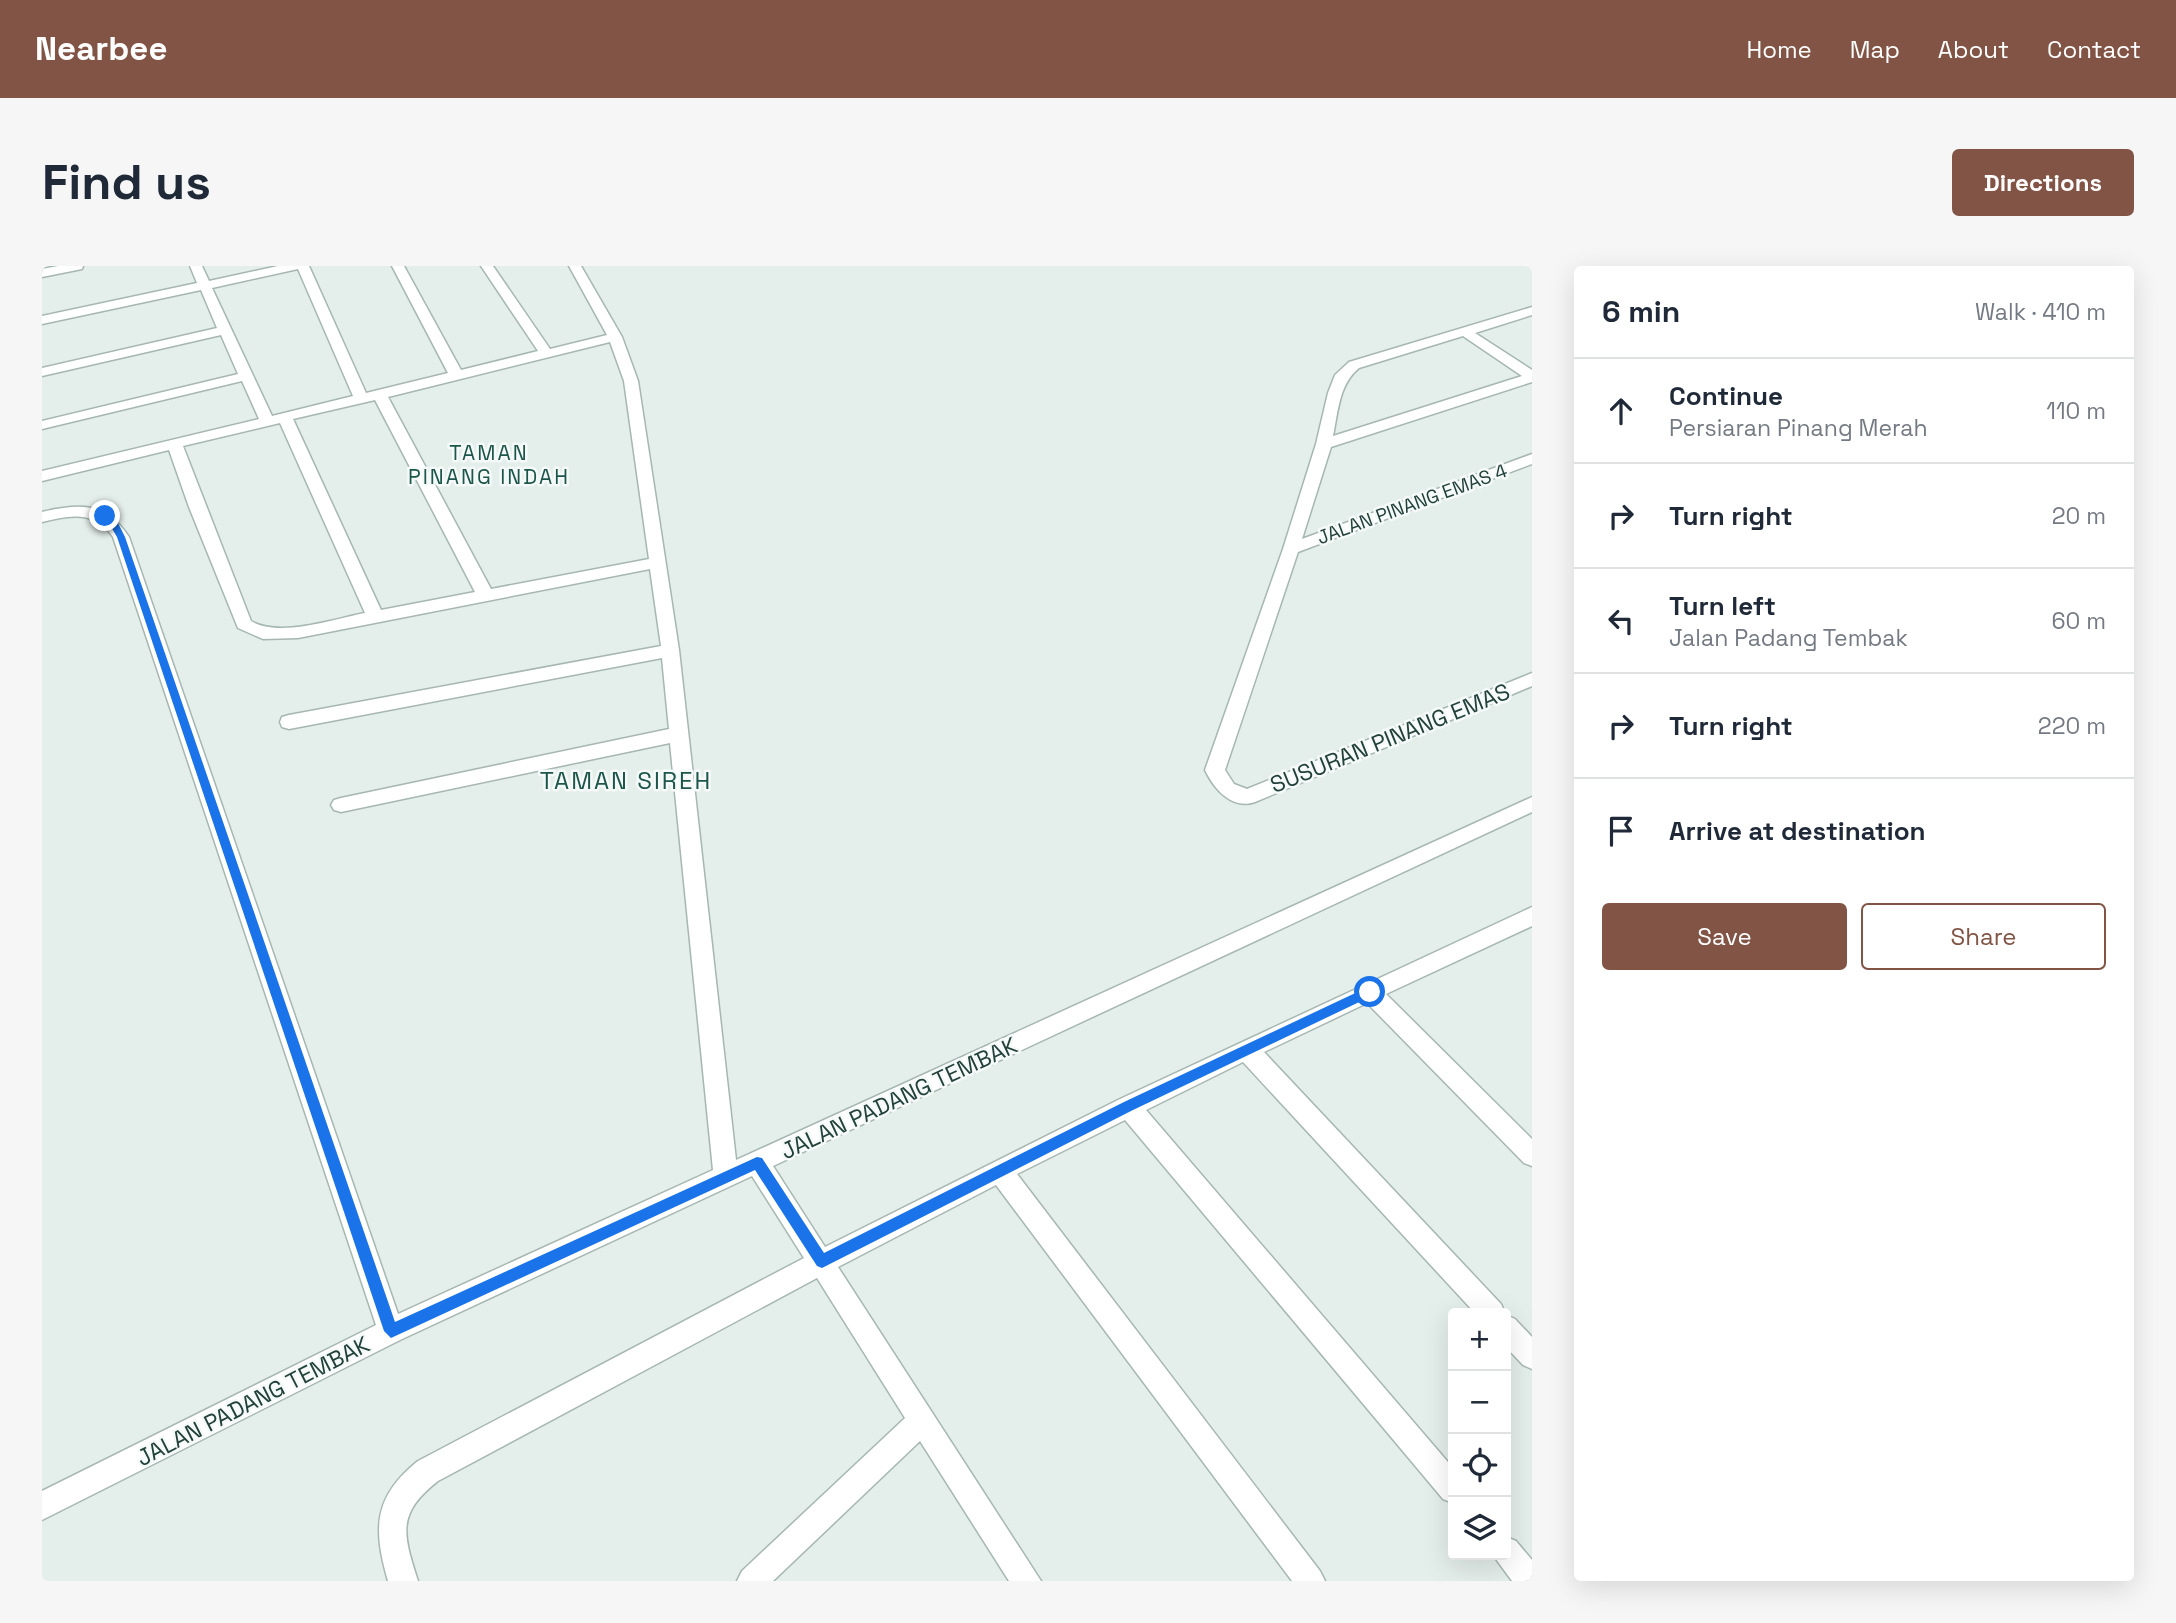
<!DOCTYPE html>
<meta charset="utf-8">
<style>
:root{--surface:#fff;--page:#f6f6f7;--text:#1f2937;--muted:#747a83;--line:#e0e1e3;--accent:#815445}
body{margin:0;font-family:"Space Grotesk",sans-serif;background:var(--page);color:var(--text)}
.controls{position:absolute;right:21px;bottom:21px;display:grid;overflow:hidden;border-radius:7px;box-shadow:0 7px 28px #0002}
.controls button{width:63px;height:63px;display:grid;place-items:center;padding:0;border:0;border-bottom:2px solid var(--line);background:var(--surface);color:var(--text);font:35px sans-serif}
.stop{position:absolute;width:21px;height:21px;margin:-16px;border:5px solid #1a73e8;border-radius:50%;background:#fff}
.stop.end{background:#1a73e8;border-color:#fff;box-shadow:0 2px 7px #0008}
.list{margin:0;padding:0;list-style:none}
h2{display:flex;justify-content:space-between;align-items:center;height:91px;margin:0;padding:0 28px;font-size:30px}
h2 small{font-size:23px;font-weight:400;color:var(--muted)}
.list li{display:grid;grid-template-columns:46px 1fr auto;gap:21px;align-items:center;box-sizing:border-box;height:105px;padding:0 28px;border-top:2px solid var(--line)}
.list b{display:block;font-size:26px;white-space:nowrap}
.list p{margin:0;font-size:23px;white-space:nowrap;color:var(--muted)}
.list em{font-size:23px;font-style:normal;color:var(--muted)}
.actions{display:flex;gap:14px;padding:21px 28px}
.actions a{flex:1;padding:16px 0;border:2px solid var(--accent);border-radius:7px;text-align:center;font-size:24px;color:var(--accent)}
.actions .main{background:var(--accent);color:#fff}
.icon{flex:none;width:38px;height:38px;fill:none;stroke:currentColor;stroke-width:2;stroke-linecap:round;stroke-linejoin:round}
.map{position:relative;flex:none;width:1490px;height:1315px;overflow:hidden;border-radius:7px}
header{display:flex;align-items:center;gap:42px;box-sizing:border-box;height:98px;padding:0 35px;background:var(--accent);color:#fff}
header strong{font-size:33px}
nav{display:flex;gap:38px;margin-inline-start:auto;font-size:24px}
.intro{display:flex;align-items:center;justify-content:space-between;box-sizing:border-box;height:168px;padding:0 42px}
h1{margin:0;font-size:49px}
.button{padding:18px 32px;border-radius:7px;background:var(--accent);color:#fff;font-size:24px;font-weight:700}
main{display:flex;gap:42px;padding:0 42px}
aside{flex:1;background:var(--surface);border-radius:7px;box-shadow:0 7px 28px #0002}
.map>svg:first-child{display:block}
</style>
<header>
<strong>Nearbee</strong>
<nav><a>Home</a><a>Map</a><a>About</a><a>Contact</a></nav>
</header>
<div class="intro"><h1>Find us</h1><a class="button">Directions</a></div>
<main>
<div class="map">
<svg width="1490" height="1315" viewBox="0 0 1490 1315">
<rect width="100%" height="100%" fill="#e4eeea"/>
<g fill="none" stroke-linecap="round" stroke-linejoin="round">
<!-- minor casing -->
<g stroke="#a6b7b2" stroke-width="3">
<path id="minor" d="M16 0H41L40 3 0 11V3Z
M148 0H160L167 15 236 0H267L324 127 406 107 350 0H362L419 104 496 85 439 0H451L508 83 565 69 527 0H539L580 71 596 115 637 384 694 894 1490 531V546L731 900 783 981 1078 833 1490 641V660L1344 728 1490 873V900L1482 897 1325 737 1222 786 1459 1038 1463 1047H1433L1201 796 1104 844 1411 1202V1237L1401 1233 1083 854 975 908 1278 1305 1283 1315H1250L954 919 796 1001 999 1315H967L878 1175 731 1315H695L700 1305 863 1152 775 1012 396 1215C354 1248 361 1268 376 1315H346C331 1263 331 1231 376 1195L762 992 710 910 358 1074 0 1254V1225L334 1059 71 271C53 244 28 249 0 256V246C38 237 64 236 87 271L356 1048 671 904 628 477 299 546 292 544 289 539 292 534 299 532 627 463 620 392 247 463 240 461 238 456 240 451 247 449 619 380 608 303 256 372 221 373 196 362 147 241 127 184 0 215V205L217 153 200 115 0 163V155L196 108 179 69 0 110V102L175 62 159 24 0 58V50L155 17ZM256 3 311 130 230 150 170 22ZM568 76 582 115 607 293 449 323 346 131ZM333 134 433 326 339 344 251 153ZM238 157 323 347C292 353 237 372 209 355L141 180Z
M1490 41V49L1433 67 1490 104V116L1289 181 1260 273 1490 188V198L1256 286 1183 504 1192 518 1205 523 1490 407V420L1213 536C1190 544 1172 523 1163 504L1241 283 1274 178 1286 127 1293 109 1307 96ZM1421 70 1480 110 1291 170C1296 146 1297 118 1317 102Z
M1464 1049 1473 1053 1490 1071V1103L1481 1099 1464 1081Z
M1464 1271 1474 1275 1490 1294V1315H1470L1451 1289H1464Z"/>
</g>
<!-- minor -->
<use href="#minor" fill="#fff" fill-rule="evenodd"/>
</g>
<!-- route -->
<path fill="#1a73e8" d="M63 247 75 255 83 271 353 1056 715 891 720 892 782 987 1082 836 1324 722 1328 721 1334 726 1332 729 1091 844 780 1002 775 1000 713 904 349 1072 342 1065 75 271 68 259 59 250Z"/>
<g text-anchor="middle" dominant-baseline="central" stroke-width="5" stroke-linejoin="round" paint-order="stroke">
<!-- far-street labels -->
<g font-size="19" fill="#22413b" stroke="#f5faf8">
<text transform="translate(1370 238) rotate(-20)">JALAN PINANG EMAS 4</text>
</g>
<!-- far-neighbourhood labels -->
<g font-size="21" letter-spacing="2" fill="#1c554a" stroke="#f5faf8">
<text x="447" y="186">TAMAN<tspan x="447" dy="24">PINANG INDAH</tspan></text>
</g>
<!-- street labels -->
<g font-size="23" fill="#22413b" stroke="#f5faf8">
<text transform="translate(1348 472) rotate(-22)">SUSURAN PINANG EMAS</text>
<text transform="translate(857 832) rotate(-25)">JALAN PADANG TEMBAK</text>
<text transform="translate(211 1135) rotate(-27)">JALAN PADANG TEMBAK</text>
</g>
<!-- neighbourhood labels -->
<g font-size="24" letter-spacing="2" fill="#1c554a" stroke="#f5faf8">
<text x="584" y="514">TAMAN SIREH</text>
</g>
</g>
</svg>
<div class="controls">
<button>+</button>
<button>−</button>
<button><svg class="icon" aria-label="locate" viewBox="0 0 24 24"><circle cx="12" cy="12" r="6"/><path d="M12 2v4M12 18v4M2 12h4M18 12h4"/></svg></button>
<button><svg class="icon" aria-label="layers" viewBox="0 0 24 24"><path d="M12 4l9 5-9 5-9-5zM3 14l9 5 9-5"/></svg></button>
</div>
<div class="stop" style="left:1328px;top:726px"></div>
<div class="stop end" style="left:63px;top:250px"></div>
</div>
<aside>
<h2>6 min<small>Walk · 410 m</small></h2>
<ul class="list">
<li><svg class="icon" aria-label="ahead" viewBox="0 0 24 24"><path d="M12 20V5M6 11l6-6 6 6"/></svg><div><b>Continue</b><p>Persiaran Pinang Merah</p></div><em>110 m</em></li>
<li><svg class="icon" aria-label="right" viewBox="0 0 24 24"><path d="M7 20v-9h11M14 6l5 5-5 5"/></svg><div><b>Turn right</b></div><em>20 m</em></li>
<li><svg class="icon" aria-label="left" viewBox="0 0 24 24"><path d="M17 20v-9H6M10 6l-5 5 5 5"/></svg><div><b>Turn left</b><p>Jalan Padang Tembak</p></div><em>60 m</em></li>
<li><svg class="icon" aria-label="right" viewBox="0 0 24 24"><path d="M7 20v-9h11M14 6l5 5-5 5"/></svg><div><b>Turn right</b></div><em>220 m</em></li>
<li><svg class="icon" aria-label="arrive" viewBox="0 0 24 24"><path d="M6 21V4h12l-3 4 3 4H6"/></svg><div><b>Arrive at destination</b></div></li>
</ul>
<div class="actions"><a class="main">Save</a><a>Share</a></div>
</aside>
</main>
